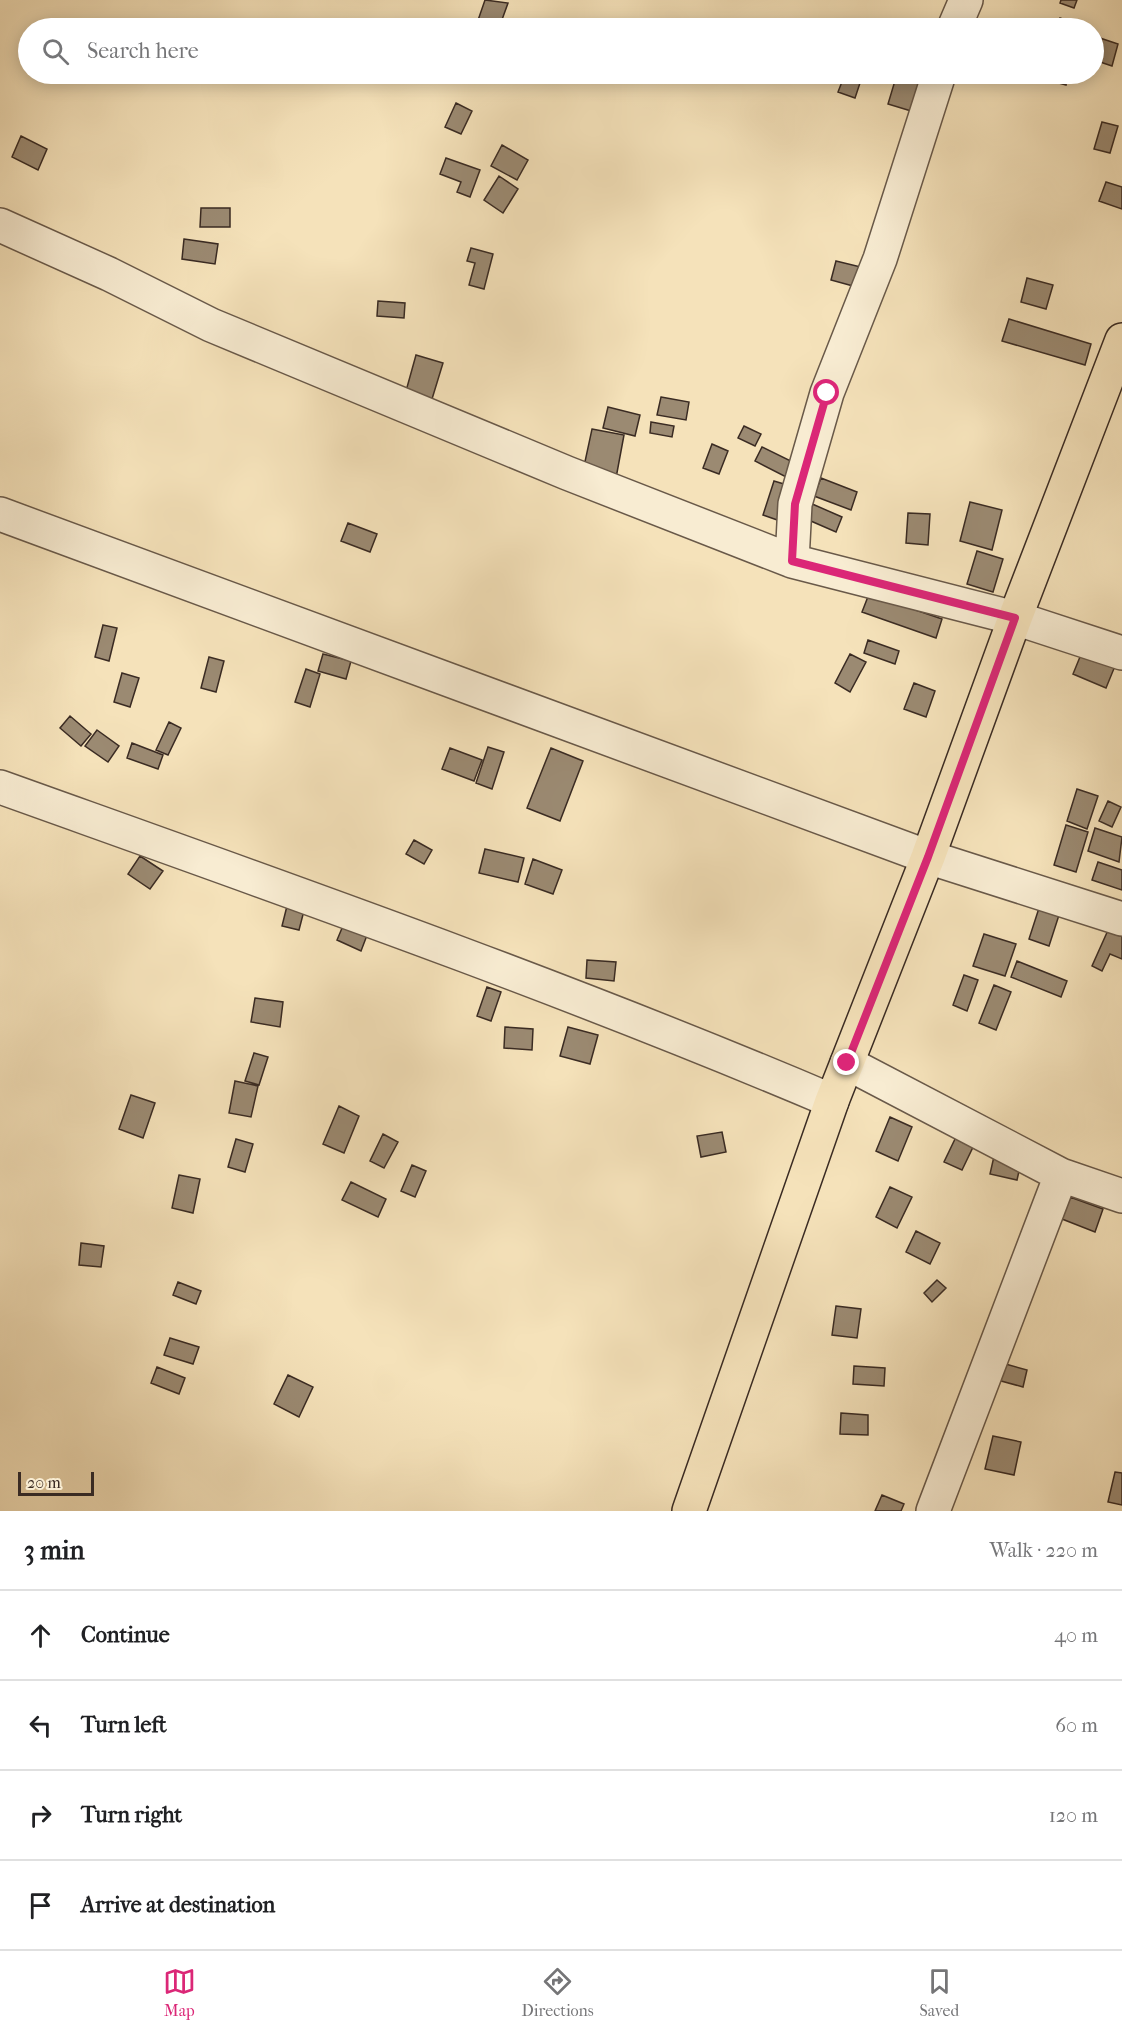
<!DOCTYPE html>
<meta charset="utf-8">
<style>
:root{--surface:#fff;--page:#f2f2f2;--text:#202124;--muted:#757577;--line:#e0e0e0;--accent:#db2777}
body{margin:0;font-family:"IM FELL French Canon",serif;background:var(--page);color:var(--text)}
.scale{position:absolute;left:18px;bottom:15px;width:76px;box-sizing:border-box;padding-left:6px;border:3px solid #3a2b23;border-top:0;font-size:16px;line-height:21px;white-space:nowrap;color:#3a2b23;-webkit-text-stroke:4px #f8ecd2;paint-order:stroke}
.stop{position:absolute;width:18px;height:18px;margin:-14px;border:4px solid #db2777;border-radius:50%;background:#fff}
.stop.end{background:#db2777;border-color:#fff;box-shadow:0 2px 6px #0008}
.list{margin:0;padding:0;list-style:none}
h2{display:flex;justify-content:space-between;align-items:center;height:78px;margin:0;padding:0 24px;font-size:26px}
h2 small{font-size:20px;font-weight:400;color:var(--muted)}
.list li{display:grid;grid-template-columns:39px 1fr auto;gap:18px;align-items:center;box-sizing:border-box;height:90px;padding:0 24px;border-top:2px solid var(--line)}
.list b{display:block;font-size:22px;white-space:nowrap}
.list em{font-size:20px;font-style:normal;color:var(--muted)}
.icon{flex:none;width:33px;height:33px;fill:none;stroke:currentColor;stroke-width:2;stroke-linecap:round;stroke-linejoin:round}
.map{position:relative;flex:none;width:1122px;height:1511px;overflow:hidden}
.search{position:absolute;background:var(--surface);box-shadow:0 3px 15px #0003;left:18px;right:18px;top:18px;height:66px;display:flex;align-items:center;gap:15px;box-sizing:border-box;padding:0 21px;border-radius:33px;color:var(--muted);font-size:22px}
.sheet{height:438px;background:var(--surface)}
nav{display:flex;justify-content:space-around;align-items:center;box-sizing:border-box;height:84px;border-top:2px solid var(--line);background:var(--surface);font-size:16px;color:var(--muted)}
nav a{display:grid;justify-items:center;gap:3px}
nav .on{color:var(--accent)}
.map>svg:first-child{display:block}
</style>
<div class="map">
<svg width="1122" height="1511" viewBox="0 0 1122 1511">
<rect width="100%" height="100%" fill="#f5e2ba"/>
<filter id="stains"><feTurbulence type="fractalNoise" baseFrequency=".00333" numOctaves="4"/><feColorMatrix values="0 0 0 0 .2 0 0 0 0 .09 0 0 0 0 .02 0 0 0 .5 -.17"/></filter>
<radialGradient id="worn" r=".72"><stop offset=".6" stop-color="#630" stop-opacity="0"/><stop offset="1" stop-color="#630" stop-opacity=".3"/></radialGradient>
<!-- building -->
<path fill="#9b8a72" stroke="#3a2b23" stroke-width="1.5" d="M485 0 508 3 499 28 476 26Z
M1061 0H1077L1074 8 1060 3Z
M1060 18 1082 26 1081 28H1057Z
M1094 36 1118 44 1112 66 1094 60Z
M845 74H863L855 98 838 92Z
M897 74H918L932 78 921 114 888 104Z
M1050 74H1068L1066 85 1048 80Z
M456 103 472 111 461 134 445 127Z
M1102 122 1118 126 1110 153 1094 149Z
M21 136 47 149 38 170 12 157Z
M502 145 528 160 517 180 491 166Z
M446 158 480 170 470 197 457 192 461 182 440 174Z
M499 176 518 189 503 213 484 200Z
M1106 182 1122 187V209L1099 201Z
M201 208H230V227H200Z
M184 239 218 244 215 264 182 259Z
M471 248 493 254 484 289 469 285 475 263 467 261Z
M836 261 869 269 864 289 831 280Z
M1027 278 1053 285 1046 309 1021 302Z
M378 301 405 303 404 318 377 316Z
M1009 319 1091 344 1085 365 1002 341Z
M416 355 443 363 432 399 406 391Z
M661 397 689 402 686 420 657 415Z
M608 407 640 415 635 436 603 428Z
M651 422 674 426 672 437 650 433Z
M744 426 761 434 755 446 738 438Z
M592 429 624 435 616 478 583 471Z
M712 444 728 451 719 474 703 468Z
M762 447 801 466 794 481 755 461Z
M821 478 857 492 851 510 814 496Z
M774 481 794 487 783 522 763 515Z
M970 502 1002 510 992 550 960 541Z
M810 503 842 517 836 532 804 518Z
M908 513 930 514 928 545 906 543Z
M348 523 377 534 370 552 341 541Z
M977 551 1003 559 993 592 967 584Z
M869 594 942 619 936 638 862 612Z
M103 625 117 628 109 661 95 657Z
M868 640 899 651 895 664 864 653Z
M1082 652 1115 666 1106 688 1073 674Z
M323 654 351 661 346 679 318 671Z
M850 654 866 662 850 692 835 683Z
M209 657 224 661 216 692 201 688Z
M306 669 320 674 310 707 295 702Z
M122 673 139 678 130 707 114 702Z
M914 683 935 691 926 717 904 709Z
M70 716 91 734 81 746 60 728Z
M169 722 181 728 168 755 156 750Z
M97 730 119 746 108 762 85 746Z
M132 743 163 755 158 769 127 758Z
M488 747 504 752 492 789 476 783Z
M450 748 482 760 474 781 442 769Z
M551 748 583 761 560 821 527 808Z
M1077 789 1098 796 1087 829 1067 821Z
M1108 801 1121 807 1112 827 1099 821Z
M1066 825 1088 832 1076 872 1054 865Z
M1095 828 1122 837 1119 862 1088 851Z
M414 840 432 850 424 864 406 854Z
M485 849 524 858 518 882 479 873Z
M140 856 163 871 150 889 128 874Z
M533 859 562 870 553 894 525 884Z
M1098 862 1122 870V890L1092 880Z
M290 894 307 899 299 930 282 926Z
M1040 905 1060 912 1049 946 1029 939Z
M345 921 369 930 361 951 337 940Z
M1109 928 1122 934V959L1110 954 1102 971 1092 966Z
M984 934 1016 944 1005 976 973 966Z
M587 960 616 962 614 981 586 978Z
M1017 961 1067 981 1061 997 1011 977Z
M964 975 978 980 967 1011 953 1005Z
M994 985 1011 992 996 1030 979 1023Z
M487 987 501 992 491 1021 477 1016Z
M255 998 283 1002 280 1027 251 1022Z
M505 1027 533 1029 532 1050 504 1048Z
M568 1027 598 1035 590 1064 560 1056Z
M254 1053 268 1057 259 1085 245 1081Z
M235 1081 258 1086 251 1117 229 1113Z
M131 1095 155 1103 143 1138 119 1129Z
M339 1106 359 1116 344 1153 323 1144Z
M890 1117 912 1127 898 1161 876 1151Z
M722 1132 726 1152 701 1157 697 1136Z
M383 1134 398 1142 384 1168 370 1161Z
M956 1137 974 1145 962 1170 944 1162Z
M236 1139 253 1144 245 1172 228 1167Z
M995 1152 1022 1158 1017 1180 990 1174Z
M412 1165 426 1171 415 1197 401 1191Z
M179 1175 200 1179 193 1213 172 1208Z
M351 1182 386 1199 378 1217 342 1200Z
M890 1187 912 1197 897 1228 876 1217Z
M1070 1197 1103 1209 1095 1232 1062 1219Z
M916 1231 940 1243 930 1264 906 1252Z
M81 1243 104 1246 101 1267 79 1265Z
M937 1280 946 1288 932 1302 924 1293Z
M178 1282 201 1291 196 1304 173 1295Z
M836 1306 861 1309 857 1338 832 1335Z
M170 1338 199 1347 193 1364 164 1355Z
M995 1361 1027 1370 1023 1387 990 1378Z
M854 1366 885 1368 884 1386 853 1384Z
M157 1367 185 1378 179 1394 151 1383Z
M288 1375 313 1387 299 1417 274 1404Z
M841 1413 868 1415V1435L840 1434Z
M993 1436 1021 1442 1014 1475 985 1469Z
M1115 1472 1122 1473V1505L1108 1502Z
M882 1495 904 1504 901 1511H875Z"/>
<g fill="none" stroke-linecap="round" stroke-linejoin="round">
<!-- minor casing -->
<g stroke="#695949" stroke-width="36">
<path id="minor" d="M954 28 966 0
M0 225 109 274 211 325 567 473 792 561 1015 618 1122 653
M0 514 928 857 1122 919
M792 561 795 504 827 393 880 259 939 74
M0 787C279 887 559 985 832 1101
M847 1063 1061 1175 1122 1196
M933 1511 1061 1175"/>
</g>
<!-- major casing -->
<g stroke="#3a2b23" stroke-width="36">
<path id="major" d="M689 1511 832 1101 928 857 1015 618 1122 340"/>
</g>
<!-- minor -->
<use href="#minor" stroke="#f8ecd2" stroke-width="33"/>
<!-- major -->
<use href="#major" stroke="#f5e2ba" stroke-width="33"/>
</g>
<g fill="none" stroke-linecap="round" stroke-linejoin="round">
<!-- route -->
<path stroke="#db2777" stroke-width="8" d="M827 393 795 504 792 561 1015 618 928 857 847 1063"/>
</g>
<rect width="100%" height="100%" filter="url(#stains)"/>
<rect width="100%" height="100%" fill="url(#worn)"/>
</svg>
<div class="scale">20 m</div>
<div class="stop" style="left:827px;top:393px"></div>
<div class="stop end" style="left:847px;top:1063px"></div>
<div class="search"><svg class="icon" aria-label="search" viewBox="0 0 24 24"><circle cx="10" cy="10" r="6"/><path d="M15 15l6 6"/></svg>Search here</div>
</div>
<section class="sheet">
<h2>3 min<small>Walk · 220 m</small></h2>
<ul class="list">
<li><svg class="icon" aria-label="ahead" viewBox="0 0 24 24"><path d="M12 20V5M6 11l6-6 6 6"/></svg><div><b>Continue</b></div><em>40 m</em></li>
<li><svg class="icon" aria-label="left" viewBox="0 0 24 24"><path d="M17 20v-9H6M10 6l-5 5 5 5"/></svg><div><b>Turn left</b></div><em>60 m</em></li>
<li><svg class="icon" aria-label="right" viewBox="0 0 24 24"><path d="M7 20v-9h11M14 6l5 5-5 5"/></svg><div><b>Turn right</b></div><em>120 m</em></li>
<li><svg class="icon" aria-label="arrive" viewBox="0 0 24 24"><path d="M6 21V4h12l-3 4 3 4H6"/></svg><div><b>Arrive at destination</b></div></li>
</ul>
</section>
<nav>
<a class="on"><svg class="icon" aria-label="map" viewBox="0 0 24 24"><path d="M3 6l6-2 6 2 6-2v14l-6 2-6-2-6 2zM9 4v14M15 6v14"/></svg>Map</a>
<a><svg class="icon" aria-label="directions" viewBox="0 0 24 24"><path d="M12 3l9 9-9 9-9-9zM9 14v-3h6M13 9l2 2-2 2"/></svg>Directions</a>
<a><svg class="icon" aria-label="saved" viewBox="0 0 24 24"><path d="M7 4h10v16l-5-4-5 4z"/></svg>Saved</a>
</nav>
